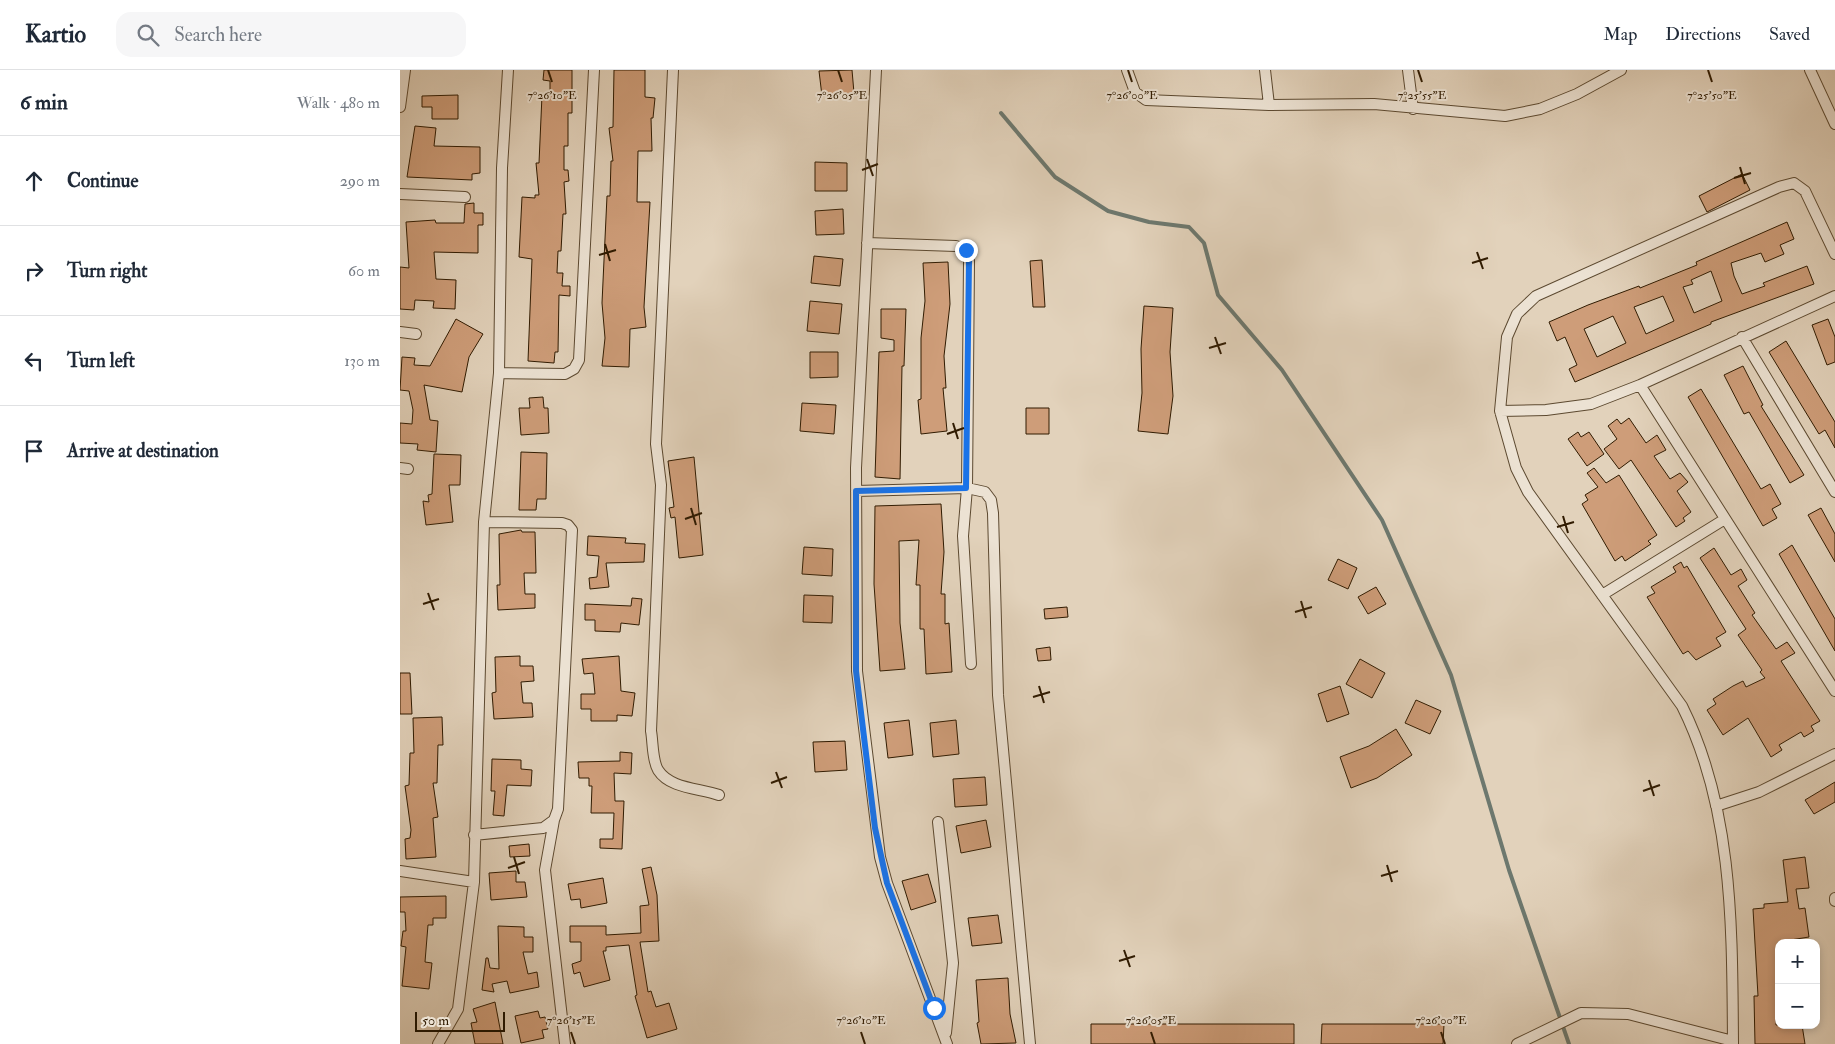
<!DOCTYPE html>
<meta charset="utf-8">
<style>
:root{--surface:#fff;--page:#f6f6f7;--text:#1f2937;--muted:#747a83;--line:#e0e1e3}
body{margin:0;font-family:"IM FELL Double Pica",serif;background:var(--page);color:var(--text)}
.controls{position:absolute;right:15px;bottom:15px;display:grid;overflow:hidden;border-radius:10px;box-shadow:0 2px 8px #0003}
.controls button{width:45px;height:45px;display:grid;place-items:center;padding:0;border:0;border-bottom:1px solid var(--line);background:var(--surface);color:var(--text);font:25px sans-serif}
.scale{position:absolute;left:15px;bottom:12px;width:90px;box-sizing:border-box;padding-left:5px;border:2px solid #301b01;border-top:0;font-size:14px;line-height:18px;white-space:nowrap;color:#301b01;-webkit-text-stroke:4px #ece2d3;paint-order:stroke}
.stop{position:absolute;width:15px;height:15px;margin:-11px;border:4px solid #1a73e8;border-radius:50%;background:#fff}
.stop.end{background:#1a73e8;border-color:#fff;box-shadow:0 1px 5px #0008}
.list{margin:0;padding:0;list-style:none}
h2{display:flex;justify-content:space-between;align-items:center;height:65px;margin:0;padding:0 20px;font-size:21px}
h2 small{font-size:16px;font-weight:400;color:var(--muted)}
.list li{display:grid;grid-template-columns:32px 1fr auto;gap:15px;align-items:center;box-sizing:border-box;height:90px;padding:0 20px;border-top:1px solid var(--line)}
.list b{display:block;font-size:19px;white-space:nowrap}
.list em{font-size:16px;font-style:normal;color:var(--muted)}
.icon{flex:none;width:28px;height:28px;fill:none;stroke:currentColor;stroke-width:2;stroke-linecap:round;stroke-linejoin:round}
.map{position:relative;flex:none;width:1435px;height:974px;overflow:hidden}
header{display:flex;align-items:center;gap:30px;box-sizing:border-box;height:70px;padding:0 25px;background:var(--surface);border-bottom:1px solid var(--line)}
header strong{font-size:24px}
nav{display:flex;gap:28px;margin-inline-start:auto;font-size:18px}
.search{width:350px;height:45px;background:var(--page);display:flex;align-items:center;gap:12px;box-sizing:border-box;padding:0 18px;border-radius:15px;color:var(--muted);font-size:19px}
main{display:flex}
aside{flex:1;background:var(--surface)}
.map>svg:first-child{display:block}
</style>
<header>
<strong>Kartio</strong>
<div class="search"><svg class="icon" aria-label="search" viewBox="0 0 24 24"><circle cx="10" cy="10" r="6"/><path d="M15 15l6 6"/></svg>Search here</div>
<nav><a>Map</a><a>Directions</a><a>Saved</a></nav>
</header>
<main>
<aside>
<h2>6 min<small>Walk · 480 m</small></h2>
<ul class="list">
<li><svg class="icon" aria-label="ahead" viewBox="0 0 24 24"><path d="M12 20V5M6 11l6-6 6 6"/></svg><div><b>Continue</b></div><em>290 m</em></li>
<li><svg class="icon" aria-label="right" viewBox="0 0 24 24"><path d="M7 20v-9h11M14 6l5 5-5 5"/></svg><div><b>Turn right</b></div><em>60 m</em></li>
<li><svg class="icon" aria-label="left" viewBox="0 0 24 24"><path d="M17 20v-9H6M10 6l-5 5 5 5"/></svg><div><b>Turn left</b></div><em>130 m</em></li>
<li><svg class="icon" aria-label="arrive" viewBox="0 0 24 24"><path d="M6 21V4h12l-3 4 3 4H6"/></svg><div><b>Arrive at destination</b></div></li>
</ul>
</aside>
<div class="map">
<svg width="1435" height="974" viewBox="0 0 1435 974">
<rect width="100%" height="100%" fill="#e2d2bb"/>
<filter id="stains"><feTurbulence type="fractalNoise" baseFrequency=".004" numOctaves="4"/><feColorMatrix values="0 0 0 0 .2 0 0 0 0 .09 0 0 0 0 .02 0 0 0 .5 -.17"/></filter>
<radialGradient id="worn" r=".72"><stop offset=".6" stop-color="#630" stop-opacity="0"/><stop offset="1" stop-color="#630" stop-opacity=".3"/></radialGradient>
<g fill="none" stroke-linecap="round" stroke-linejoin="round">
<!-- stream -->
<path stroke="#6d786e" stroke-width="4" d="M601 43 655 107 708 141 749 152 789 157 804 173 818 225 882 300 982 450 1051 605 1109 800 1169 974"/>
</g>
<!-- building -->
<path fill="#ce9d79" stroke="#301b01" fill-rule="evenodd" d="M144 0H172V43H168V76H164V100H168L169 111 164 112 166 144H163L161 181H158L157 203H163L162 216H170V226L159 225 158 282H155L154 293 128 291 132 189 119 187 122 127 135 128V125H139L136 93H139L142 25 150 24V11L143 10Z
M214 0H245V27L255 28 253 48H251L252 81H238L237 132H250L244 237 246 257 230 259 229 297 202 296 205 268 202 233 207 126H210L211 91H213L209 58 213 57Z
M452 0 454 23 422 26 419 1Z
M58 25V49H32V37H22V26Z
M15 56 36 58 34 76 80 77V103L72 104V110L7 107Z
M415 92 447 93V121H415Z
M1342 104 1350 120 1307 142 1299 126Z
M74 133V143H83V155H78V183L34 182 36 209 56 210 55 239 33 238 34 231 15 230 14 240 0 239V197L9 198 6 152 35 150 36 153H64L65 134Z
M443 139 444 164 416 165 415 141Z
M1387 152 1394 169 1380 175 1384 184 1365 192 1361 183 1331 193 1334 206 1342 224 1365 216 1363 213 1407 196 1414 214 1311 252V254L1175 312 1169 299 1177 295 1165 267 1157 271 1149 252 1188 235 1239 216 1240 218 1297 195 1296 192ZM1311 201 1322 231 1294 243 1283 217 1293 214 1291 210ZM1263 226 1274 251 1246 264 1234 237ZM1213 246 1226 273 1197 287 1184 259Z
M414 186 443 189 440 216 411 213Z
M642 190 645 237H633L630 191Z
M548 192 550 234 544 286 546 318H543L547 361 521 364 518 330 521 329V268L525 231 523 193Z
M410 231 442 234 439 264 407 261Z
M744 236 773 238 770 282 773 326 768 364 738 361 742 323 741 279Z
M481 239H506L504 296H502L500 409 475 407 479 282 494 281V270L481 268Z
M56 249 83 264 69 287 62 322 24 315 30 350 38 351 36 382 17 380 18 374 0 373V353L12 354 13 340 9 321 0 320 2 287 15 288 14 295 30 296Z
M1428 249 1435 267V292L1427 295 1412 255Z
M1386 271 1435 352V378L1425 360 1419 364 1369 282Z
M410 282H438V307L410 308Z
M1343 296 1363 335 1361 336 1404 405 1390 413 1349 342 1344 344 1324 305Z
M1301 319 1361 419 1370 414 1381 434 1372 439 1377 448 1363 456 1288 327Z
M143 327 144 338H148L149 363 121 365 119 338H130L129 328Z
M402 333 436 335 434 364 400 361Z
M626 338H649V364H626Z
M1229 348 1246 373 1257 365 1266 380 1254 386 1270 409 1280 403 1288 412 1277 421 1291 442 1283 448 1285 451 1276 457 1231 390 1219 399 1204 379 1217 369 1208 356 1217 349 1221 354Z
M1178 362 1181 367 1189 362 1204 384 1187 396 1168 369Z
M121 382 147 383 146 429H137L136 440H119Z
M34 384 61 385 60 415H49L53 452 26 455 23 431 29 432 28 425 32 424Z
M294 387 303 485 279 488 275 447 271 448 269 438 274 437 268 391Z
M1194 398 1206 413 1219 405 1257 465 1248 471 1251 474 1225 491 1222 486 1215 491 1182 434 1188 430 1185 425 1198 417 1187 403Z
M541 434 544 482 541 524H545V554L549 553 552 602 526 604 524 559H520V515H516L519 470 499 471 500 553 505 599 480 601 474 514 475 436Z
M1421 438 1435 464V492L1408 445Z
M121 460 122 462H135L136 503H124L125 524H135V538L98 540 97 515H100L99 464Z
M188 466 226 468 225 473 245 474 244 492 206 493 209 517 190 519 189 508 197 507 199 486 187 485Z
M1392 475 1435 549V581L1379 484Z
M404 477 433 479 432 506 402 504Z
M1314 478 1331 505 1341 499 1347 510 1338 516 1355 543 1352 545 1376 579 1387 572 1395 583 1381 591 1420 651 1411 656 1414 661 1404 667 1401 662 1379 675 1382 680 1371 687 1348 648 1323 665 1307 640 1316 634 1313 629 1333 616 1343 611 1346 617 1365 608 1360 602 1362 600 1338 565 1346 559 1300 488Z
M938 489 957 498 948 519 928 510Z
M1281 492 1284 498 1287 496 1326 562 1316 568 1321 576 1296 590 1288 581 1283 584 1247 527 1255 523 1251 517 1276 502 1273 497Z
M976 517 986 534 968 544 958 527Z
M404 525 433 526 432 553 403 552Z
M232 528 242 529 239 555 221 553 220 562 195 561V550H185V534L231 536Z
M667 537 668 547 645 549 644 539Z
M650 577 651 590 638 591 636 579Z
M120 586V596H133L134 611 121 612 123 633H132L133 647 94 649 92 623 96 622 95 587Z
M219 586 221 621 235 623 232 646 217 645V651H191V639H181V624H195L193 603 184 604 182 589Z
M960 589 985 603 972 628 946 614Z
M0 603H10L12 644H0Z
M940 616 949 644 927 652 918 624Z
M1016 630 1041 641 1030 664 1005 653Z
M42 647 43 675H38L37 713H33L38 747 33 748 36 787 6 789 5 769 10 768 11 760 5 716 9 715 10 683H14L13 648Z
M509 650 513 685 488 688 484 653Z
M556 650 559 684 533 687 530 653Z
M996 659 1012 685 977 708 951 718 940 687 969 676Z
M445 671 447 700 415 702 413 672Z
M220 682 232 683 231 704 214 703 215 731H224L222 779 200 778V769H213L214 743H191L192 716H189V708H179L178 692 220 691Z
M92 689 121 690V699L132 700 131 716 107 715 104 746 93 745 95 721H91Z
M585 707 587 735 555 737 553 709Z
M1435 712V732L1414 744 1405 730Z
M586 750 591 777 561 783 556 756Z
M129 774 130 786 110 787 109 776Z
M1405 787 1409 818 1396 819 1399 839 1405 838 1409 867 1378 872 1379 914H1376V955H1402L1405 974H1355L1354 926H1358L1353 839 1364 838V834L1388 832 1383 790Z
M251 797 257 825 259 871 240 872 248 922 251 921 256 937 269 933 277 959 247 968 235 926 237 925 229 875 206 877V881H203L210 910 184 917 180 902 174 904 172 894 181 891V872H170V856H206V865L241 863 240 836 249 835 242 799Z
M116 801V812H125L127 827 91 830 89 803Z
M528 804 536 832 511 840 502 811Z
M203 808 207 833 181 838 180 829 171 830 168 814Z
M46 826V848H33V855H28L25 892 32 893 29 919 2 916 6 877 1 876 3 861H6L5 842H0V827Z
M598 845 602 873 572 876 568 848Z
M98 856 124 857V867H133V882H123L128 904 137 902 139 917 110 923 107 911 92 914 94 922 82 920 86 888H88L90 898 99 899Z
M608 908 610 944 616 973 581 974 577 953 579 952 576 910Z
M95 932 103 974H75L71 953 77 952 73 939Z
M138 941 140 948 145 947 148 959 142 960 144 968 121 973 115 946Z
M691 954H894V974H691Z
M922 954H1044L1043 974H921Z"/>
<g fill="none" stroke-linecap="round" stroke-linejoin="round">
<!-- minor casing -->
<g stroke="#5c4930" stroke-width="12">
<path id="minor" d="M273 0 256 374 261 415 251 661C253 671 252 690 258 700 270 719 300 718 319 725
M476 0 456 398 457 601 480 787 487 813 547 974
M727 0 735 22 746 30 869 35 974 34 1105 46 1140 39 1177 24 1221 0
M865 0 869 35
M1008 0 1013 39
M1410 0 1435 54
M0 37 5 0
M0 124 65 127
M467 173 556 176 566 180 569 191 567 418 585 422 591 430 593 443 598 625 630 974
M0 262 16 264
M1342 267 1435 422
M99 303 165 304 174 299 179 290 194 0
M1240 315 1435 621
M1100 341 1146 340 1191 334 1240 315 1435 226
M0 398 8 399
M456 421 567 418 563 466 571 594
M1202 525 1325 449
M1316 736 1359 722 1435 684
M154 750 145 800 165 974
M538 752 553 893 546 963
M74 765 143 758 154 750 158 739 172 460 168 455 162 453 84 452
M0 801 74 812
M1435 828V831
M38 974 58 939 74 812 84 452 99 303 102 98 108 0
M1117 974 1181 943 1228 944 1333 971
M1333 974C1332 860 1334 740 1282 636L1128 422 1116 398 1100 341 1107 267 1117 244 1136 226 1379 117 1394 113 1405 121 1435 184"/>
</g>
<!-- minor -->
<use href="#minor" stroke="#ece2d3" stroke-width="10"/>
</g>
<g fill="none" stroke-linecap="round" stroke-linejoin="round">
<!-- route -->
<path stroke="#1a73e8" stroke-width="6" d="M534 938 487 813 475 758 456 601V421L566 418 569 191 566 180"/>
</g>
<!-- ticks -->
<path fill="none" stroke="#301b01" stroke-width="2" d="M148 0 152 12M438 0 442 12M728 0 732 12M1018 0 1022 12M1308 0 1312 12M467 89 473 106M1340 97 1345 114M462 100 478 94M1334 108 1351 103M205 174 210 191M1077 182 1083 199M199 185 216 180M1072 193 1088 188M815 267 821 284M809 278 826 273M553 353 558 369M547 364 564 358M291 438 296 455M1163 446 1168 463M285 449 302 443M1157 457 1174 452M28 523 34 540M901 531 906 548M23 534 39 529M895 542 912 537M639 616 644 633M633 627 650 622M376 702 382 718M1249 710 1254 726M371 713 387 707M1243 721 1260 715M114 787 119 804M987 795 992 812M108 798 125 792M981 806 998 801M724 880 730 897M719 891 735 886M171 962 175 974M461 962 465 974M751 962 755 974M1041 962 1045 974"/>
<g font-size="12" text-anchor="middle" fill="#301b01" stroke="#ece2d3" stroke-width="4" stroke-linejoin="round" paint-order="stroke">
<text x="152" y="29">7°26'10"E</text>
<text x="442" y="29">7°26'05"E</text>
<text x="732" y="29">7°26'00"E</text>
<text x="1022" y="29">7°25'55"E</text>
<text x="1312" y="29">7°25'50"E</text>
<text x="171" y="954">7°26'15"E</text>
<text x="461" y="954">7°26'10"E</text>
<text x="751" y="954">7°26'05"E</text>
<text x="1041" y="954">7°26'00"E</text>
</g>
<rect width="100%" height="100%" filter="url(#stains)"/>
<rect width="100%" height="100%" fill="url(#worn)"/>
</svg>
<div class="controls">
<button>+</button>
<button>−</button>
</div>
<div class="scale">50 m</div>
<div class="stop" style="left:534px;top:938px"></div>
<div class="stop end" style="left:566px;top:180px"></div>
</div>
</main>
